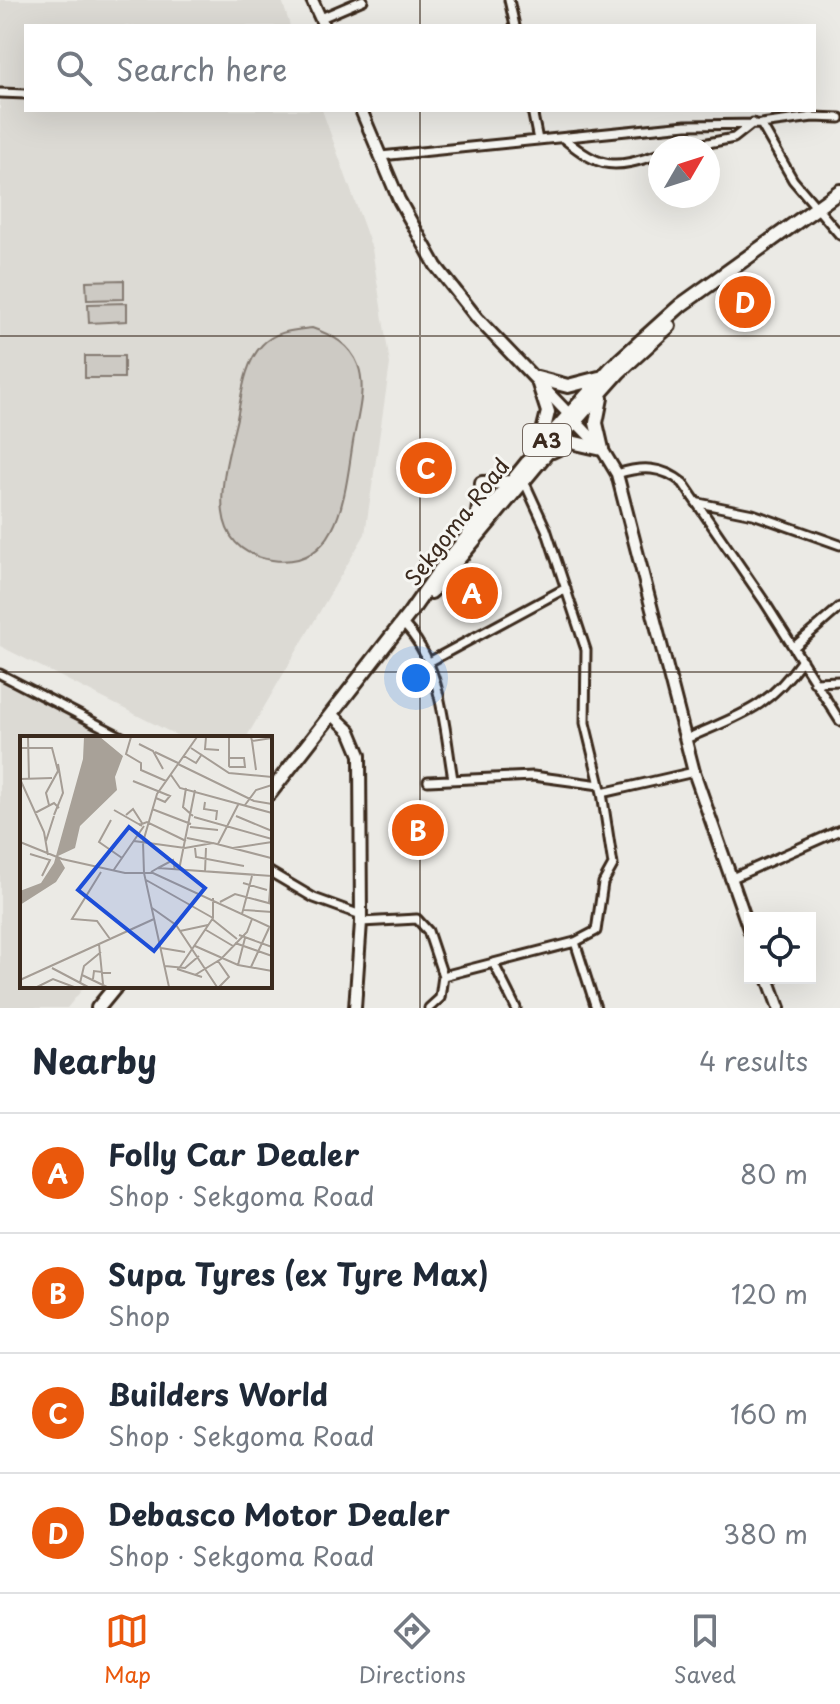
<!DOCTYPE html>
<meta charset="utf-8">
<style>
:root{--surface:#fff;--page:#f6f6f7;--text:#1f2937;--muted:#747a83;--line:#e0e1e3;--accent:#ea580c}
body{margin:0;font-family:"Playpen Sans",sans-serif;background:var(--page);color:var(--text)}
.controls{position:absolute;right:24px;bottom:24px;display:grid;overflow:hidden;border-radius:0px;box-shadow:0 8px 32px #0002}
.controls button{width:72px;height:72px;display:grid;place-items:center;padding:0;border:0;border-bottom:2px solid var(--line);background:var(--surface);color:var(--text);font:40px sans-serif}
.compass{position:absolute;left:648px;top:136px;width:72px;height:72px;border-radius:50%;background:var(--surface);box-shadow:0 8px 32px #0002;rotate:51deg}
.you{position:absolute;left:416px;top:678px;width:28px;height:28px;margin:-20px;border:6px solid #fff;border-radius:50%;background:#1a73e8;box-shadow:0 0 0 12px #1a73e833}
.badge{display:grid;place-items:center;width:52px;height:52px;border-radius:50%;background:var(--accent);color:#fff;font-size:26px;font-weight:700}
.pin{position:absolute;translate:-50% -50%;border:4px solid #fff;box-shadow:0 2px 8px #0006}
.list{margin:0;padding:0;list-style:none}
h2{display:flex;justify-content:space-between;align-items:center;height:104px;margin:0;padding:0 32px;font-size:34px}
h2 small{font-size:26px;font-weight:400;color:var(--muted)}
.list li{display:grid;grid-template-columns:52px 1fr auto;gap:24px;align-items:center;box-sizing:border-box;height:120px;padding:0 32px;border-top:2px solid var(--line)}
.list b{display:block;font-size:30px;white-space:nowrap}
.list p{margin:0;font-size:26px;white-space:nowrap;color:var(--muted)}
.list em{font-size:26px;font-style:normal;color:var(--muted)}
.icon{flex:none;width:44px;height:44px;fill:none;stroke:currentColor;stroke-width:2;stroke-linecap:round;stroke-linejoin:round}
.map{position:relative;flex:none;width:840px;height:1008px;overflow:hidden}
.search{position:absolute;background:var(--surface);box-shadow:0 8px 32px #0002;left:24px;right:24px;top:24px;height:88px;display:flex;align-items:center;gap:20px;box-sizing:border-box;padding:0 28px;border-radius:0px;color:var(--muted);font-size:30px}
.sheet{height:584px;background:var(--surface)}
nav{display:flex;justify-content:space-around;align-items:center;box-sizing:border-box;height:112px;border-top:2px solid var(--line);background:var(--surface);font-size:22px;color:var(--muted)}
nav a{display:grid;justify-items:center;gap:4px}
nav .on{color:var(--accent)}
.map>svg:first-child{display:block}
</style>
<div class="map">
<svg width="840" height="1008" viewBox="0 0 840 1008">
<rect width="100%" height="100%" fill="#ebeae5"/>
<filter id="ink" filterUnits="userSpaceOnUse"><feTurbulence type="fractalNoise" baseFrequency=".0125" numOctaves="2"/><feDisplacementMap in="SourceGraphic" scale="16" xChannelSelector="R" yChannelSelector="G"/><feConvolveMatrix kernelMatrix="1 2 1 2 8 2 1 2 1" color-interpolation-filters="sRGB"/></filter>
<g filter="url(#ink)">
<!-- built -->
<path fill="#dcdad4" d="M0 0H282L290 26H26V110H322L372 249 390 364 365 534 246 738H182L0 646Z
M0 680 114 738H22V986H85L67 1008H0Z"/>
<!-- green -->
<path fill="#cdcac4" stroke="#847a71" stroke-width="2" d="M124 280V299L87 300 86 281Z
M127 303V321L89 323 88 304Z
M312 328C332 335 350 344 358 365 367 388 357 419 353 442 345 491 341 570 272 560 197 549 226 467 237 418 242 394 244 364 262 345 275 331 295 330 312 328Z
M85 356H124V378H85Z"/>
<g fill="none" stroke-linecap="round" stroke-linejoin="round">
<!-- street casing -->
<g stroke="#3b2a1e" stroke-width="13">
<path id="street" d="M509 0 515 26
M321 18 363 0
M0 93 26 94
M532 110 538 140
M761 124 793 180 840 235
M563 138C602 170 613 169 660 154
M682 148 734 138 753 123
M381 156 686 125 761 124 813 117 840 118
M617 474C642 466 662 466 683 483L764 601 840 721
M699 503 753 514 840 545
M402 623C442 661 444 728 453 779
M794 647 840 607
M429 662 566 588
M0 674 124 738
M814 682 840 681
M686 739C739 715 767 710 802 660
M428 781 533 776 600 785
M602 793 694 772
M270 872 314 898 361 915
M730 879 840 830
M361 922 417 919 428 931 443 976 575 942 596 931 603 883 613 865 602 793 585 723 586 650 546 529 524 481
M575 942 596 1008
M494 964 516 1008
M429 1008 440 998 443 976"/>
</g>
<!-- secondary casing -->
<g stroke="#3b2a1e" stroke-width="16">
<path id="secondary" d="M312 0 324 26
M361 110 399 200 436 266 477 318 602 449 617 474 694 772 750 932
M332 714 350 731 360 755 361 922 355 1008
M768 978 779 1008"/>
</g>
<!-- highway casing -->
<g stroke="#3b2a1e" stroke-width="18">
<path id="highway" d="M537 378 548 412 540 444
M537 378 568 386 599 378
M601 398 596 423 602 449
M552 451 571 442 602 449
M477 521 482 483 511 482
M431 592 546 454 619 372 669 326
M270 793 409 614 437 574 539 448 611 368 681 305 840 191
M98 1008 116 986"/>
</g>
<!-- street -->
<use href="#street" stroke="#f6f6f2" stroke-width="7"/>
<!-- secondary -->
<use href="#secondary" stroke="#f6f6f2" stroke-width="10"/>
<!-- highway -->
<use href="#highway" stroke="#f6f6f2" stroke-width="12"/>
</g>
</g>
<!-- grid -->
<path fill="none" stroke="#3b2a1e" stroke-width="2" stroke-opacity="0.55" d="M420 0V26M420 110V1008M0 336H840M0 672H840"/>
<g text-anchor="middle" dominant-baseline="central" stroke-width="6" stroke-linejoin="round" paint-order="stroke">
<!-- shield labels -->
<rect fill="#f6f6f2" stroke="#73675e" stroke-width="2" x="523" y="424" width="48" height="32" rx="6"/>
<g font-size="20" font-weight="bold" fill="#3b2a1e">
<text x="547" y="440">A3</text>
</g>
<!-- street labels -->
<g font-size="22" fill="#3b2a1e" stroke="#f6f6f2">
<text transform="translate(456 521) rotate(-52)">Sekgoma Road</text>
</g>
</g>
<!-- overview -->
<g transform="translate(20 736)">
<rect width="252" height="252" fill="#ebeae5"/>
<path d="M64 1H80L103 20 95 41 97 54 60 90 55 112 38 120 45 132 36 146 0 169V155L21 147 34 127 63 23Z" fill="#a8a198"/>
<path fill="none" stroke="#a59d95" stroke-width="2" d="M8 1 9 43M111 1 106 18 121 27V34L146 45M186 1 185 13 199 14M209 1V30L210 31H225L224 22H209M231 1 232 5 252 2M232 5 236 34M119 8 133 15 143 33M0 12H32L38 35 26 57 29 69M171 12 209 37 252 41M135 16 158 27M164 20 176 27 182 18M158 28 234 65 252 68M151 39 160 52 252 77M0 43 24 96 28 119M0 43 32 42M113 45 150 60 145 66 136 62M166 52 163 71 173 80M185 66 184 73 197 75 196 84M225 69 236 54 252 49M132 73 171 88M94 74 122 90M15 77 34 67 39 72M34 79 43 57 38 28M106 79 113 73 122 87M216 80 252 95M174 81 252 103M91 84 79 106 102 122M119 89 127 86 166 105M170 91 198 94M167 102 192 107M26 105 34 80M114 105 165 112 193 107 251 122M0 106 42 123 105 137H133L252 192M198 108 219 67M175 112 176 121 224 130M213 112 252 106M10 118 30 124 22 140M138 132 153 124 155 134M159 134 175 54M93 135 124 90M81 136 52 183 77 185 90 203M131 136 138 132 252 140M185 136 186 112M126 144 193 182M223 147 247 154M200 166 215 158 252 168M249 167 251 140M132 172 156 189 197 251M224 174 252 176M222 178 232 140M192 183 217 203M186 194 213 210M160 195 188 189M219 199 252 211M215 207 252 220M79 208 83 248M175 210 218 229 252 235M141 212 165 216M198 225 209 241 199 251M218 229 225 202M145 230 165 232 179 220M160 231 193 182V162M231 231 249 192M32 232 68 251M157 233 182 241M62 239 87 251M175 239 201 223 227 196 232 183M73 243 74 235 91 237M0 244 134 183M60 247 64 230 81 216M17 251 33 243 54 251M149 251 124 137 123 106 137 58 177 1"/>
<path fill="#1d4ed8" fill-opacity="0.15" stroke="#1d4ed8" stroke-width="4" d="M109 91 185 152 134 215 58 154Z"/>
<rect width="252" height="252" fill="none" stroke="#3b2a1e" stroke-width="4"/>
</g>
</svg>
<div class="controls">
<button><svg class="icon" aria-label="locate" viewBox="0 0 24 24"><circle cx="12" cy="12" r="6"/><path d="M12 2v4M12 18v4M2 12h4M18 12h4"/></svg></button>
</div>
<svg class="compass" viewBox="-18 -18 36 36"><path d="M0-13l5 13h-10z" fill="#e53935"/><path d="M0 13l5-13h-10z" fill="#747a83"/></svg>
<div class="you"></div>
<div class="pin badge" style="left:472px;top:593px">A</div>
<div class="pin badge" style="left:418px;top:830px">B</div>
<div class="pin badge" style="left:426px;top:468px">C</div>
<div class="pin badge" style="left:745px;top:302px">D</div>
<div class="search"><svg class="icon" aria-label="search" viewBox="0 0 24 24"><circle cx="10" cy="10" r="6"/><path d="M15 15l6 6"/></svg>Search here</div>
</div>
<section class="sheet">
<h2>Nearby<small>4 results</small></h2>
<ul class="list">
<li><span class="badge">A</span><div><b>Folly Car Dealer</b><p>Shop · Sekgoma Road</p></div><em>80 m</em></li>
<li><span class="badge">B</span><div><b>Supa Tyres (ex Tyre Max)</b><p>Shop</p></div><em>120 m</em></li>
<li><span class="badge">C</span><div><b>Builders World</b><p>Shop · Sekgoma Road</p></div><em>160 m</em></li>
<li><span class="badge">D</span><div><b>Debasco Motor Dealer</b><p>Shop · Sekgoma Road</p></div><em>380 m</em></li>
</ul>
</section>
<nav>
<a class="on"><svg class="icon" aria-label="map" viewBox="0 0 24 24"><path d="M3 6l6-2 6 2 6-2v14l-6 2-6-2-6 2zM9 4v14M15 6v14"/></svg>Map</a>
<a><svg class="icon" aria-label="directions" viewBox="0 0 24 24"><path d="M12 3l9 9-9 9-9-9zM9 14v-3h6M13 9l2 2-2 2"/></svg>Directions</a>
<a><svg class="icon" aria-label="saved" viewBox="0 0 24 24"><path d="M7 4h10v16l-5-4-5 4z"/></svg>Saved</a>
</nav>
